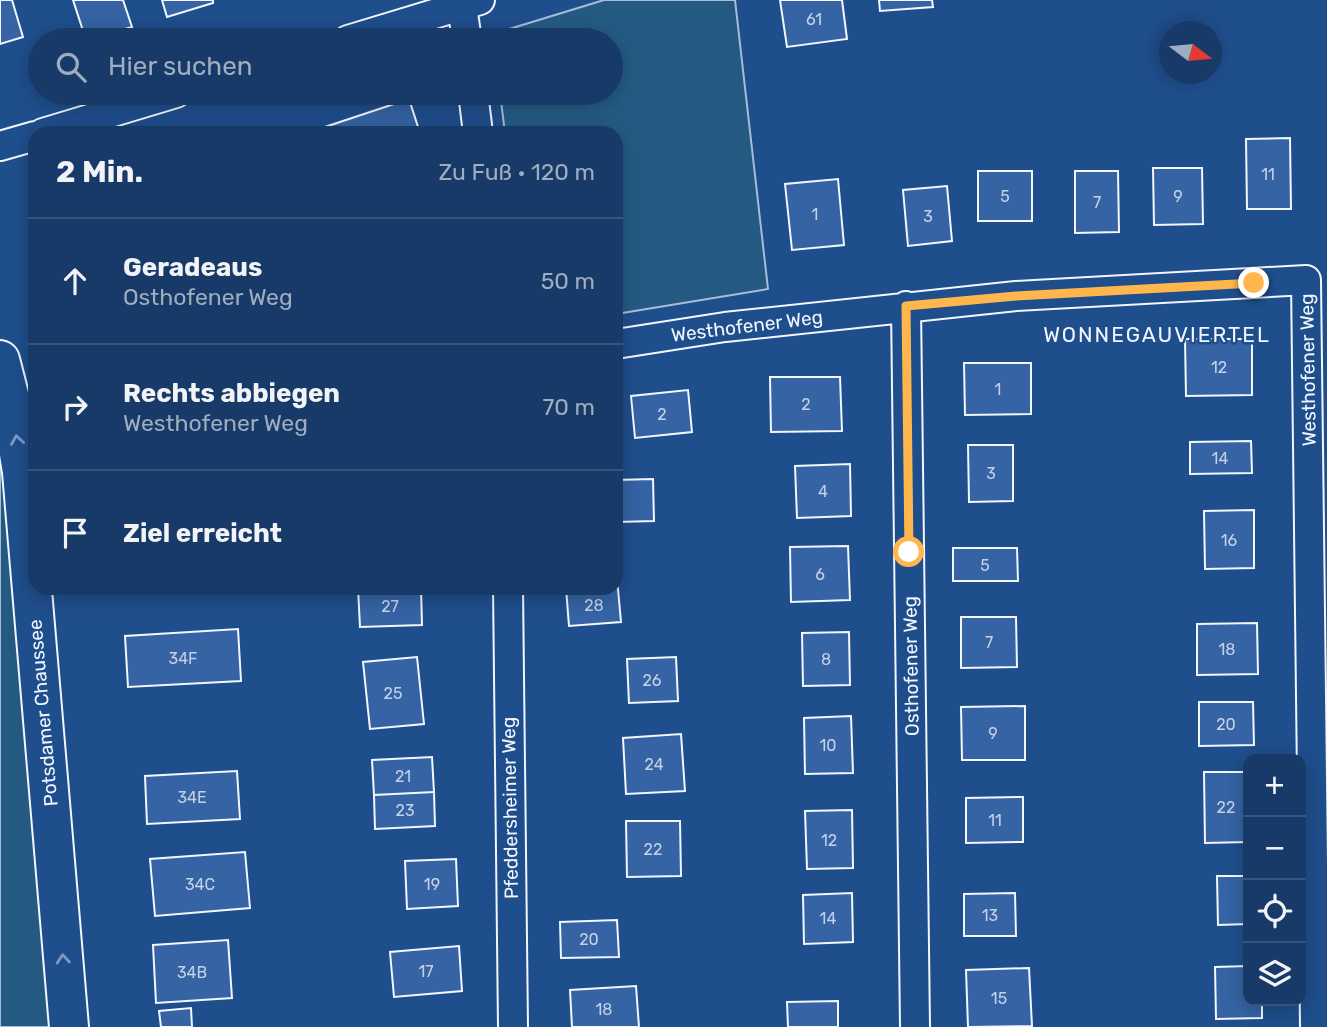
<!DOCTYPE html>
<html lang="de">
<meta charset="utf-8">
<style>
:root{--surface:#173a69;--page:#20416f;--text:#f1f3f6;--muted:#9eadc0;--line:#36547d}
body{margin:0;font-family:Rubik,sans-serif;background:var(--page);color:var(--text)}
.controls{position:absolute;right:21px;bottom:21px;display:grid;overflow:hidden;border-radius:14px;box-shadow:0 4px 18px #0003}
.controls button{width:63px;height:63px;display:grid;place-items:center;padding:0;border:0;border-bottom:2px solid var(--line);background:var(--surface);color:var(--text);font:35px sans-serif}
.compass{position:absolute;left:1159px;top:21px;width:63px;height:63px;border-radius:50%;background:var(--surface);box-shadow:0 4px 18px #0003;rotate:106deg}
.stop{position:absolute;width:21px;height:21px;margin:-16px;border:5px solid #ffb74d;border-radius:50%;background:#fff}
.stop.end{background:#ffb74d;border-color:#fff;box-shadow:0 2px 7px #0008}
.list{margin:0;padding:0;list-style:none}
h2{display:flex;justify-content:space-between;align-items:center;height:91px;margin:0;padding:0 28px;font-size:30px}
h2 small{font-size:23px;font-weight:400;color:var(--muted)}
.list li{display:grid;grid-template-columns:46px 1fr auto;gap:21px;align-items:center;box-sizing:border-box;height:126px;padding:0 28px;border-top:2px solid var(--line)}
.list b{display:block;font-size:26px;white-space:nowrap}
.list p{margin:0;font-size:23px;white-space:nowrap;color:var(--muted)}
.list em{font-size:23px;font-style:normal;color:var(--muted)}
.icon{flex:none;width:38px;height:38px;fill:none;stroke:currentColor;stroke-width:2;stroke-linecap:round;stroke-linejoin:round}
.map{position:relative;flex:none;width:1327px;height:1027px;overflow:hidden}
.search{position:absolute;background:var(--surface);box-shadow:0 4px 18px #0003;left:28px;top:28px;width:595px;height:77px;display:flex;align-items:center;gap:18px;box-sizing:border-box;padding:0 24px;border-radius:38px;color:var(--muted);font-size:26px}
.panel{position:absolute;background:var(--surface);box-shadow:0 4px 18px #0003;left:28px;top:126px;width:595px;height:469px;border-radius:21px}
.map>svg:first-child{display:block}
</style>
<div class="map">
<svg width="1327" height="1027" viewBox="0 0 1327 1027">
<rect width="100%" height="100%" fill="#1f4e8c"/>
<!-- green -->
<path fill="#245a82" stroke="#a8bbd7" stroke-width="2" d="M604 0H735L768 289 616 314V133H505L500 93H611V40H494L493 34Z
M0 429 54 1027H0Z"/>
<!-- building -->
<path fill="#3563a3" stroke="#f2f6ff" stroke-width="2" d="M0 0H12L23 37 0 44Z
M73 0H123L132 27 86 40Z
M162 0H213V3L167 17Z
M780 0H842L847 39 787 47Z
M879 0H932L933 7 880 11Z
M409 99 420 133H327L325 127Z
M1290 138 1291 209H1247L1246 139Z
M1153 168H1202L1203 224 1154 225Z
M978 171H1032V221H978Z
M1075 171H1118L1119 232 1075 233Z
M838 179 844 245 792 250 785 184Z
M947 186 952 241 908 246 903 190Z
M1185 339H1252V395L1186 396Z
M964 363H1031V414L965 415Z
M770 377H840L842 431 771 432Z
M688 390 692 432 635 438 631 396Z
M1251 441 1252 473 1190 474V442Z
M968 445H1013V501L969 502Z
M850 464 851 516 797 518 795 466Z
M653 479 654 521 616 522V480Z
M1254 510V568L1205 569 1204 511Z
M848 546 850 600 791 602 790 547Z
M953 548H1017L1018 581H953Z
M616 567 621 622 569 626 566 588H616Z
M358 588H421L422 625 360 627Z
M961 617H1016L1017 667 961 668Z
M1257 623 1258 674 1197 675V624Z
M238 629 241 681 128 687 125 636Z
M849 632 850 685 803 686 802 633Z
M417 657 424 724 370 729 363 662Z
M676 657 678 701 629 703 627 659Z
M1199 702H1253L1254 745 1199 746Z
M1025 706V760H962L961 707Z
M851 716 853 773 805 774 804 718Z
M681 734 685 791 626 794 623 738Z
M432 757 434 792 374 795 372 760Z
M237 771 240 819 147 824 145 776Z
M1204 772H1248V842L1205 843Z
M434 792 435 826 375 829 374 795Z
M1023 797V842L966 843V798Z
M852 810 853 868 807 869 805 811Z
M626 821H680L681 876 627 877Z
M245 852 250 908 155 916 150 859Z
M456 859 458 906 407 909 405 861Z
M1217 876H1248V924L1218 925Z
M852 893 853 942 804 944 803 895Z
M1015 893 1016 936H964V894Z
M617 920 619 957 561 958 560 922Z
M228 940 232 998 156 1003 153 945Z
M459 946 462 991 394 997 390 952Z
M1248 966V1001H1262V1018L1216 1019 1215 967Z
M1029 968 1032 1026 968 1027 966 970Z
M636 986 639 1027H572L570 990Z
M838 1001V1027H788L787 1002Z
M191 1008 192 1027H161L159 1011Z"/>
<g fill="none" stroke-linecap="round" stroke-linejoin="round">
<!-- street casing -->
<g stroke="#f2f6ff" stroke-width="32">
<path id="street" d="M461 0 467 40
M348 40 480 0
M473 93 478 133
M43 133 176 93
M0 146 35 136
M906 306 915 1027
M616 344 725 327 1016 296 1306 280 1315 1027
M508 588 513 1027"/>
</g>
<!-- primary casing -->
<g stroke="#f2f6ff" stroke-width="42">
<path id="primary" d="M0 360 10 399 22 472 69 1027"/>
</g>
<!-- street -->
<use href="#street" stroke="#1f4e8c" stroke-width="28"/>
<!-- primary -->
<use href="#primary" stroke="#1f4e8c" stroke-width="38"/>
</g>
<!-- one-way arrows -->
<defs><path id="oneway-chevron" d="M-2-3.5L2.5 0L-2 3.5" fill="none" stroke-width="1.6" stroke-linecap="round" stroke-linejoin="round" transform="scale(1.75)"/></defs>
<g stroke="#7e9ac0">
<use href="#oneway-chevron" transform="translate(17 440) rotate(-99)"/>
<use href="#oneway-chevron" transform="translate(63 959) rotate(-95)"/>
</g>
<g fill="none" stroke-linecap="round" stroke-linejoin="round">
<!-- route -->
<path stroke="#ffb74d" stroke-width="9" d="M909 552 906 306 1016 296 1254 283"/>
</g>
<g text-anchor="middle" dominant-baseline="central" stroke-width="5" stroke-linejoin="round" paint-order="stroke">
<!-- number labels -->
<g font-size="16" fill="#c3d1e8">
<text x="814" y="19">61</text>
<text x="1268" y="174">11</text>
<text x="1005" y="196">5</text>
<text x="1178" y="196">9</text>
<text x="1097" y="202">7</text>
<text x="815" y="214">1</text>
<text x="928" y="216">3</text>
<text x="1219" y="367">12</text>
<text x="998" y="389">1</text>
<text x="806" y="404">2</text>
<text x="662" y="414">2</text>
<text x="1220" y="458">14</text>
<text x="991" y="473">3</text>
<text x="823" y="491">4</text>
<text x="1229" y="540">16</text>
<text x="985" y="565">5</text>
<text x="820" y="574">6</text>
<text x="594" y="605">28</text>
<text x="390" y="606">27</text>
<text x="989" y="642">7</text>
<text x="1227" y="649">18</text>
<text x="183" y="658">34F</text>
<text x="826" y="659">8</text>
<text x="652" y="680">26</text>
<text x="393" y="693">25</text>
<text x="1226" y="724">20</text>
<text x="993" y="733">9</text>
<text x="828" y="745">10</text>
<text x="654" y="764">24</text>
<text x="403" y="776">21</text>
<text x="192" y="797">34E</text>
<text x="1226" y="807">22</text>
<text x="405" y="810">23</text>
<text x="995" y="820">11</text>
<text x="829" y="840">12</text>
<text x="653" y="849">22</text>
<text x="200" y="884">34C</text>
<text x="432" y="884">19</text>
<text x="990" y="915">13</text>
<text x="828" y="918">14</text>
<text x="589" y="939">20</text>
<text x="426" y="971">17</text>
<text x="192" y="972">34B</text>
<text x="999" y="998">15</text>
<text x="604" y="1009">18</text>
</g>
<!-- street labels -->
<g font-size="19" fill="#f2f6ff" stroke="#1f4e8c">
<text transform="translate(747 326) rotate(-7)">Westhofener Weg</text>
<text transform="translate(1308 370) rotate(-91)">Westhofener Weg</text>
<text transform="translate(911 666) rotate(-91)">Osthofener Weg</text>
<text transform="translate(43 713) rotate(-95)">Potsdamer Chaussee</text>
<text transform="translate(510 808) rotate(-91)">Pfeddersheimer Weg</text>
</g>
<!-- neighbourhood labels -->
<g font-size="21" letter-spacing="2" fill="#f2f6ff" stroke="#1f4e8c">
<text x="1157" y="334">WONNEGAUVIERTEL</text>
</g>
</g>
</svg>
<div class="controls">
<button>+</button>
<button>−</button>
<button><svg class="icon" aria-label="locate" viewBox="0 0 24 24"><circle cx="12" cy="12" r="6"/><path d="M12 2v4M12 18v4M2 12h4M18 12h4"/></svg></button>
<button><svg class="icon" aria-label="layers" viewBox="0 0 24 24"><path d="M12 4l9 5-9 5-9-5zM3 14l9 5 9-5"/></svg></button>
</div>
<svg class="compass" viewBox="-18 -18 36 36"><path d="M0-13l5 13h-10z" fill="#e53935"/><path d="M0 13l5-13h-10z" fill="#9eadc0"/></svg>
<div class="stop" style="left:909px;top:552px"></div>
<div class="stop end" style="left:1254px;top:283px"></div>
<div class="search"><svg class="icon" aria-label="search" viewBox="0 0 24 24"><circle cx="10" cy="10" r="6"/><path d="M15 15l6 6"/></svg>Hier suchen</div>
<section class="panel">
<h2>2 Min.<small>Zu Fuß · 120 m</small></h2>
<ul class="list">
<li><svg class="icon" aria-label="ahead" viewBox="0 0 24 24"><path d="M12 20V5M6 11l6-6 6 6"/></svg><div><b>Geradeaus</b><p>Osthofener Weg</p></div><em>50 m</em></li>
<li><svg class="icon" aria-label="right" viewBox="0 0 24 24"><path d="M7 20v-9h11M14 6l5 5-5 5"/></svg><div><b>Rechts abbiegen</b><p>Westhofener Weg</p></div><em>70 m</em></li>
<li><svg class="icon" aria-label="arrive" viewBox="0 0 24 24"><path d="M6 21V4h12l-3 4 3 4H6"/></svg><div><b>Ziel erreicht</b></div></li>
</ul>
</section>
</div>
